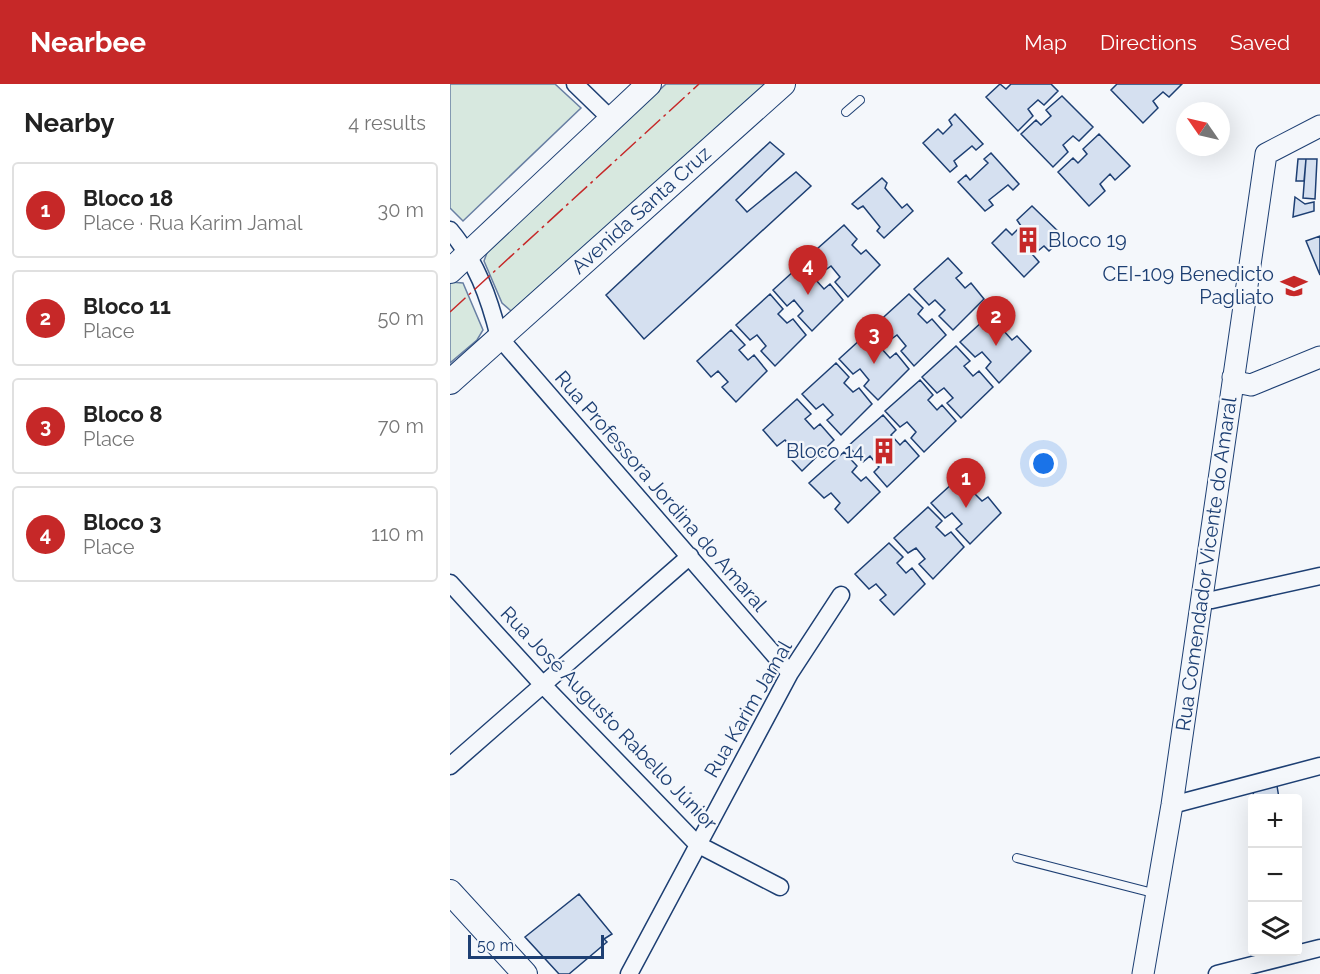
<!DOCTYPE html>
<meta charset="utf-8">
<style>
:root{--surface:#fff;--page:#f6f6f6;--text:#222;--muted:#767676;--line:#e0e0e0;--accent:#c62828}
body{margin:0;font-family:Raleway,sans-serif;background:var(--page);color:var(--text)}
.controls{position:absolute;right:18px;bottom:18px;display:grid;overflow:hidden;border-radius:6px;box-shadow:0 6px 24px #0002}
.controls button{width:54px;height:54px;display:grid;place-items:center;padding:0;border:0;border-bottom:2px solid var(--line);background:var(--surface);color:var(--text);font:30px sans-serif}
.compass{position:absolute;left:726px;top:18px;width:54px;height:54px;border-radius:50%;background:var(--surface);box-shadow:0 6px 24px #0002;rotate:304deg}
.scale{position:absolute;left:18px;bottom:15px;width:136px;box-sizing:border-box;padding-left:6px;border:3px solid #1d3f73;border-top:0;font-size:16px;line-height:21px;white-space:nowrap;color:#1d3f73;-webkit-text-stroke:4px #f4f7fb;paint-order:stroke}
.you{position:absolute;left:594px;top:380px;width:21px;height:21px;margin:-15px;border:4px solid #fff;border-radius:50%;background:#1a73e8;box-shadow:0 0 0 9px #1a73e833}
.badge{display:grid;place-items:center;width:39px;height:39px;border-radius:50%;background:var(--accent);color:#fff;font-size:20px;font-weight:700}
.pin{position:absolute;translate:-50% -50px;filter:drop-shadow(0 2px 3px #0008)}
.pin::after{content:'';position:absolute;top:32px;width:21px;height:18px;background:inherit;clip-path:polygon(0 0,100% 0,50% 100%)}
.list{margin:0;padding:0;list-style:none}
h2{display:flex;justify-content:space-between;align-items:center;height:78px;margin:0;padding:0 24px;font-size:26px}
h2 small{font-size:20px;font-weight:400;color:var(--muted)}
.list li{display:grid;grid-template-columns:39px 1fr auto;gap:18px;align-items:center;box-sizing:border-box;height:96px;margin:0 12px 12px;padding:0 12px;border:2px solid var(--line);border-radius:6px}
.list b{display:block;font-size:22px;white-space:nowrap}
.list p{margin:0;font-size:20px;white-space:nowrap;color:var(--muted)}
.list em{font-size:20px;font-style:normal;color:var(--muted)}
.icon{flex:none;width:33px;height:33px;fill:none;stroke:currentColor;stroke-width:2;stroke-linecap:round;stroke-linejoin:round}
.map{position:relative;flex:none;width:870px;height:890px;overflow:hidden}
header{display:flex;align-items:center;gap:36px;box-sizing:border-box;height:84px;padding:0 30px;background:var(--accent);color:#fff}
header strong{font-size:28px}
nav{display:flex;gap:33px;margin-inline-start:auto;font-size:21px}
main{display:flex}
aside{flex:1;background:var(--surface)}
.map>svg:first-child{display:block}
</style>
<header>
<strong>Nearbee</strong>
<nav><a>Map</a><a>Directions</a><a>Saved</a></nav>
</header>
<main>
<aside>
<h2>Nearby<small>4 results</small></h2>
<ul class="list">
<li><span class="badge">1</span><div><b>Bloco 18</b><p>Place · Rua Karim Jamal</p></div><em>30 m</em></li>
<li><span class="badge">2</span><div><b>Bloco 11</b><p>Place</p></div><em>50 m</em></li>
<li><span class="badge">3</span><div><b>Bloco 8</b><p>Place</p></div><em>70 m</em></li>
<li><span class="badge">4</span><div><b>Bloco 3</b><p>Place</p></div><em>110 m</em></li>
</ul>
</aside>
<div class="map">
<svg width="870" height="890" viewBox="0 0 870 890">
<rect width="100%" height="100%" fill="#f4f7fb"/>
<!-- green -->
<path fill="#d7e8df" stroke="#687fa3" stroke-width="1.5" d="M0 0H105L131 24 13 137 0 124Z
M216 0H320L61 227 52 219 34 177 38 166Z
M0 198 13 199 33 246 27 256 0 279Z"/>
<!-- building -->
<path fill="#d5e0f0" stroke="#1d3f73" stroke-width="1.5" d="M550 0 556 5 561 0H601L608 7 594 21 588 16 578 25 583 32 568 47 536 13Z
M667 0H732L719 13 713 8 703 17 708 24 693 39 661 6Z
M612 12 643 43 629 57 623 52 613 61 618 68 603 83 571 50 586 36 591 41 601 32 596 26Z
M505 30 533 60 526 66 522 62 504 77 507 82 500 88 473 59 488 45 493 50 502 41 499 36Z
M649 50 680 82 665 96 660 90 650 100 655 107 639 122 608 88 623 74 628 79 637 70 633 65Z
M320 58 334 70 286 116 297 128 346 88 361 102 194 255 156 211Z
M541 69 569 100 563 106 558 101 539 116 543 121 535 127 508 98 516 91 520 96 538 79 534 75Z
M848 75H856L854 97H846Z
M856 75H867L865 115 853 114Z
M432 94 437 99 435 104 452 124 457 120 463 127 434 154 427 147 430 143 413 122 408 125 402 120Z
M845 113 855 120 864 118V127L843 133Z
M582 122 614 153 599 167 594 162 583 171 589 178 574 193 542 159 556 145 562 151 571 142 567 136Z
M394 141 407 155 402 161 411 170 416 166 430 181 398 213 385 198 390 193 381 182 374 187 359 172Z
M870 152V191L856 157Z
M498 174 512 189 506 194 515 204 521 199 534 215 503 246 489 232 495 226 485 216 479 221 464 205Z
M357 175 370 190 365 195 374 205 380 200 393 216 362 247 348 232 353 227 344 216 337 222 323 206Z
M320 210 333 225 328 230 337 239 343 235 356 251 325 282 311 267 316 262 307 251 300 256 286 241Z
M459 210 473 224 468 230 477 239 482 235 496 251 464 282 451 267 456 262 447 251 440 256 425 241Z
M545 226 558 241 553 246 562 256 567 252 581 267 549 299 536 284 541 278 532 268 525 273 510 258Z
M423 244 436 259 431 264 440 274 446 269 459 285 428 316 414 302 419 296 410 285 403 290 389 275Z
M281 246 295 261 289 266 298 276 304 271 317 287 286 318 272 303 278 298 268 287 261 293 247 277Z
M506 262 520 277 514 282 523 292 529 287 543 303 511 334 497 319 503 314 494 304 487 309 472 293Z
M386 279 399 293 394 299 403 308 409 304 422 320 391 351 377 336 383 331 373 320 366 325 352 310Z
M470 296 483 311 478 316 487 326 492 321 506 337 474 368 461 354 466 348 457 338 450 343 435 327Z
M347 315 361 330 355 335 364 345 370 340 384 356 352 387 338 372 344 367 335 356 327 362 313 346Z
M433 331 446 346 441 351 450 361 455 356 469 372 437 403 424 388 429 383 420 372 413 378 398 362Z
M394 368 407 382 402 388 411 397 416 393 430 408 398 439 385 425 390 419 381 409 374 414 359 399Z
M515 388 528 402 523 408 532 417 538 413 551 429 520 460 506 445 512 440 502 429 495 434 481 419Z
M478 423 492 437 486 443 495 452 501 448 514 463 483 495 469 480 475 475 466 464 458 469 444 454Z
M439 459 453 473 447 479 456 489 462 484 475 500 444 531 430 516 436 511 426 500 419 505 405 490Z
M827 702 829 714H804L803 707Z
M129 810 162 850 154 855 157 858 119 890H109L75 853Z"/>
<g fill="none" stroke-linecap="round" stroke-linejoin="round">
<!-- service casing -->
<g stroke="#1d3f73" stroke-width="10">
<path id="service" d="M396 28 410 16
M567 774 707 810"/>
</g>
<!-- minor casing -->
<g stroke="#1d3f73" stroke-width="19">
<path id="minor" d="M125 0 161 35
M0 146C26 177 39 213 49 253L340 589
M0 499 93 601 247 760 330 803
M750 516H762L870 492
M0 682 240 472
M722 721 870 682
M179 890 340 589 391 511
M767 890 870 864"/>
</g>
<!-- tertiary casing -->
<g stroke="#1d3f73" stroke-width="23">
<path id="tertiary" d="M783 293 791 299 801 301 870 273
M693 890 722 721 816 70 870 42"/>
</g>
<!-- secondary casing -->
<g stroke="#1d3f73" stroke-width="26">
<path id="secondary" d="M0 187 199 0
M0 298 333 0
M0 808 75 890"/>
</g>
<!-- service -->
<use href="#service" stroke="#f4f7fb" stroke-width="8"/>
<!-- minor -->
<use href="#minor" stroke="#f4f7fb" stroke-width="16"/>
<!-- tertiary -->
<use href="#tertiary" stroke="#f4f7fb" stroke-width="21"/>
<!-- secondary -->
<use href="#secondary" stroke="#f4f7fb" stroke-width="24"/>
<!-- power -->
<path stroke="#c62828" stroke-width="1.5" stroke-dasharray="21 4.5 3 4.5" stroke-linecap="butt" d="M0 228 249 0"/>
</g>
<!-- icons -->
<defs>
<g id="building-bare" transform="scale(2.07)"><path d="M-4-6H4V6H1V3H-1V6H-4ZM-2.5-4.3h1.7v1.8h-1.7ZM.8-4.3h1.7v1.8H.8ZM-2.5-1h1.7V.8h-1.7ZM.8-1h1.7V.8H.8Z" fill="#c62828" stroke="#f4f7fb" stroke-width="2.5" paint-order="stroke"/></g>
<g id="school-bare" transform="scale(2.07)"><path d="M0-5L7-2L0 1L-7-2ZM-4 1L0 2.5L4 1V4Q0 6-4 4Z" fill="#c62828" stroke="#f4f7fb" stroke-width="2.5" paint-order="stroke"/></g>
</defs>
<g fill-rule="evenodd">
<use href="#building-bare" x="578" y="156"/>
<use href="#school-bare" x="844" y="202"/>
<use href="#building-bare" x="434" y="367"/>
</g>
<g text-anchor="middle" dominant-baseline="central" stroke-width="4.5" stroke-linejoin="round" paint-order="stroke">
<!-- street labels -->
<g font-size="20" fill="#1d3f73" stroke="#f4f7fb">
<text transform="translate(191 126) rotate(-42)">Avenida Santa Cruz</text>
<text transform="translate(211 407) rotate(49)">Rua Professora Jordina do Amaral</text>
<text transform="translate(756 480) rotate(-82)">Rua Comendador Vicente do Amaral</text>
<text transform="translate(298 625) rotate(-60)">Rua Karim Jamal</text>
<text transform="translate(159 634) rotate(46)">Rua José Augusto Rabello Júnior</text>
</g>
<!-- poi labels -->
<g font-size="20" fill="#1d3f73" stroke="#f4f7fb" text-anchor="end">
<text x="598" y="156" text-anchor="start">Bloco 19</text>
<text x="824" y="190">CEI-109 Benedicto<tspan x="824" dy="23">Pagliato</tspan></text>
<text x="414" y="367">Bloco 14</text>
</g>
</g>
</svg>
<div class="controls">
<button>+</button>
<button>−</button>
<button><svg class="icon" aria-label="layers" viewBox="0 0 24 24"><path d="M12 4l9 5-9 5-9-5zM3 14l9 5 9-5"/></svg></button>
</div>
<svg class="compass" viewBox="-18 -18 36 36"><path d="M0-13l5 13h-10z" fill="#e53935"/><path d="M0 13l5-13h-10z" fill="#767676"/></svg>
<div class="scale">50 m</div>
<div class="you"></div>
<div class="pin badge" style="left:516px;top:424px">1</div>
<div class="pin badge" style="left:546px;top:262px">2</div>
<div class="pin badge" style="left:424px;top:280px">3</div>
<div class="pin badge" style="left:358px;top:211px">4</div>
</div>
</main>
